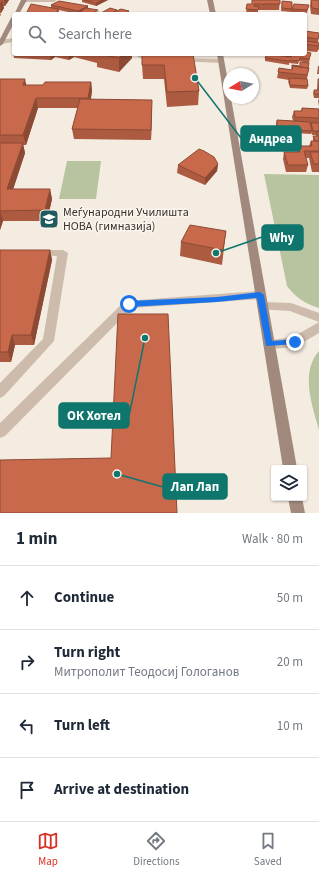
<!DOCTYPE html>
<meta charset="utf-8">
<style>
:root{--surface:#fff;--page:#f6f6f7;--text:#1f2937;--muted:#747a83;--line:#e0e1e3;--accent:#d93025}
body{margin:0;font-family:"Source Sans 3",sans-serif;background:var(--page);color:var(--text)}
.controls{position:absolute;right:12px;bottom:12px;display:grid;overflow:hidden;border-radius:4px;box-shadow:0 1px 3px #0004}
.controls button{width:36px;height:36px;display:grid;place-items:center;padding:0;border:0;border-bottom:1px solid var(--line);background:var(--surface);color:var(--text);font:20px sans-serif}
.compass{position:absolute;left:223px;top:68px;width:36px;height:36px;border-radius:50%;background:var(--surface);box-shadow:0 1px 3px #0004;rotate:260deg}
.stop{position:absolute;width:12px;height:12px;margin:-9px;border:3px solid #1a73e8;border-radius:50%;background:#fff}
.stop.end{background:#1a73e8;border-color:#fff;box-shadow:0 1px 4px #0008}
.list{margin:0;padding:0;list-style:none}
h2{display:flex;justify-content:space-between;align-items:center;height:52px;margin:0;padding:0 16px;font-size:17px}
h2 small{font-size:13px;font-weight:400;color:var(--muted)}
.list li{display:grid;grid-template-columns:26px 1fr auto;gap:12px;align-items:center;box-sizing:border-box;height:64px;padding:0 16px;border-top:1px solid var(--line)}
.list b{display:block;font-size:15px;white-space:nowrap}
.list p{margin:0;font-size:13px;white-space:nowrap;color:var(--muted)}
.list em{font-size:13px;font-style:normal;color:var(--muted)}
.icon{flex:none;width:22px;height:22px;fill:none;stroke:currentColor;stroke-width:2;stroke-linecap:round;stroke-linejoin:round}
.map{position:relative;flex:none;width:319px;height:513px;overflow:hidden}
.search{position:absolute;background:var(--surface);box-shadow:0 1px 3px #0004;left:12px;right:12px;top:12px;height:44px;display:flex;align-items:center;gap:10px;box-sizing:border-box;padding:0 14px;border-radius:4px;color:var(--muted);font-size:15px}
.sheet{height:308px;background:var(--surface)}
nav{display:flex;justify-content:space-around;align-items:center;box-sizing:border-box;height:56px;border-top:1px solid var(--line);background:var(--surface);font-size:11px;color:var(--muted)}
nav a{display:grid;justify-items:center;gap:2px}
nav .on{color:var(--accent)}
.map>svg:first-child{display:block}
</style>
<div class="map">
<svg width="319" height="513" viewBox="0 0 319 513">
<rect width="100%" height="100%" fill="#f4ebe1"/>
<!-- green -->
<path fill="#b8c4a0" d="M67 161H101L96 199H59Z
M264 174 319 175V308C306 304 296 298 287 286Z
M319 351V430C312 405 300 373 319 351Z"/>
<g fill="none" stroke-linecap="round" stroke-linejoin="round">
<!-- lane -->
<path fill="#cdbbac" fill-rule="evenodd" d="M21 0H57L54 2H24Z
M14 38V42L0 44V40Z
M134 54H142L158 59C151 63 140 59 134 54Z
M181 58 221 59 224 61 221 63 179 61V59Z
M38 250H63L68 253 54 341 4 396 0 398V383L43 339 57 256 34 255 33 253 34 251Z
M260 291 264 292 265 295 264 298 260 299 132 308 5 436 0 438V423L125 301Z"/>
<!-- street -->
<path fill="#cdbbac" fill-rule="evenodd" d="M262 302 291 303 319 313V322L290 311 258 309 257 306 258 303Z
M319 322V333L295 347 269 349 265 347 263 344 265 341 293 337Z"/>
<!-- secondary -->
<path fill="#a18a7d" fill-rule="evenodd" d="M21 0H27L19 14 14 15Z
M207 0H213L216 14H210Z
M14 16V23L3 44 0 46V39L11 18Z
M217 54H223L229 87V98H231L297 468H283Z
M288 498H302L305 513H291Z"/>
</g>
<!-- wall -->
<path fill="#ac5a40" d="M0 0H9L5 6H3L4 8 1 13H0L1 15 0 16Z
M82 0H108L96 6 82 2Z
M252 0H280L279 10H258V14H246L247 4H252Z
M311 0H319V15L311 14 310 6Z
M282 1 292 9 309 5 307 13 292 12 281 11Z
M51 5 88 6V9L98 12 101 13 117 11 129 14H77L59 10V14H26L51 8Z
M305 31 319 33 318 43H319V49L317 52 305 51Z
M14 41V54H132V58L119 72 97 67V63L74 57 69 60 55 57 51 60 14 58 12 45Z
M311 53 309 63 299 61 298 64 289 63V65L265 61V58L304 55Z
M193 54 199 91 198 105 167 107 164 79H143L142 65Z
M292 65 309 68 307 79 308 86 307 89 290 88 288 81 289 80 277 78 279 68 292 70Z
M318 66H319V74H317Z
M0 79 26 85H43L91 82 92 91 91 99 152 109 151 140 74 139 72 129 78 108H38L26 145H23L25 153 13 189H50L52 199 47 221H3L0 230Z
M318 79H319V106L318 101 319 98H314L313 93 314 90H317L318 83Z
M302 108 319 109V172H312L309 158H306L308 165 306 172H286L283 159 284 152H297L298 146H309L311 141H313V136H316V135H312L311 132V134L295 133V131L277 130 276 124 277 120 293 121 292 117 294 111H301Z
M218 164 217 171 205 185 177 173 178 165Z
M226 231 222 265 180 256 181 242Z
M0 250H50L52 260 34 345H15L11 362H0Z"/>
<!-- shaded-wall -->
<path fill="#8c4a34" d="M2 0 4 8 1 13 0 4Z
M4 0H9L5 6Z
M102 0H108L96 6V3Z
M88 6V9L80 12V14H79L78 11Z
M129 11V14H123Z
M50 54H55V57L51 60Z
M68 54H74V57L69 60Z
M123 54H132V58L119 72V58Z
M25 79 27 88 23 85Z
M91 82 92 91 89 108 88 98Z
M36 98 38 108 26 145 23 135Z
M152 100V109L151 140V130Z
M23 143 25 153 10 199 7 189Z
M218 164 217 171 205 185V178Z
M50 189 52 199 47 221 45 210Z
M0 210 3 221 0 230Z
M50 250 52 260 34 345 31 335Z
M12 335 15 345 11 362 8 352Z"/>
<!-- building -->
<path fill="#c8694b" stroke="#8c4a34" d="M84 0H102L96 3Z
M252 0H280V4H254V6L259 7 258 10 246 9 247 4H252Z
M311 0H319V9L312 8Z
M59 1 88 6 78 11 51 5Z
M282 1 292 2V9L282 8Z
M31 4 58 9 57 14H26Z
M294 4 309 5 307 10 292 9Z
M86 8 98 10 92 14 80 12Z
M110 8 117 10 110 14H94L99 12 101 13Z
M121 9 129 11 123 14H110Z
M305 31 319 33V36L318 39 305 37Z
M14 41V45H12Z
M305 41 319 43V46L305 44Z
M305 52 311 53 309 59 300 58 299 61 290 60 289 61 265 58 267 54 291 57 292 54 304 55V54H305Z
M99 54H123L119 58Z
M142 54H193L199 91 167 92 164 65H142Z
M300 62 309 63 308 68 293 66 292 69V65L300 66Z
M293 66 309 68 307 75 278 72 279 68 292 70Z
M289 78 307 79 308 86 290 85Z
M0 79H25L23 85H43L45 82H91L88 98H36L23 135H0Z
M318 79H319V89H318Z
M314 90H319V94H315Z
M80 99 152 100 151 130 72 129Z
M302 108 319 109V118L295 117 294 111H302Z
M277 120 310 122 312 131 296 130V127L277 126Z
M311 123H319V131H313Z
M316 132H319V141H315L313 136H318Z
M311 141H319V151H304L308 165H288L284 152H300L298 146H312Z
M0 143H23L7 189H50L45 210 0 211Z
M199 149 204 151 214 157 218 164 205 178 178 165Z
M310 152H319V164H314Z
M190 225 226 231 223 250 181 242Z
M0 250H50L31 335H12L8 352H0Z
M118 314H168L177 513H0V460L111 458Z"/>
<!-- route -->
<path fill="#1a73e8" d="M260 292 264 295 272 341 295 339 297 340V344L266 346 257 298 217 302 129 307 126 304 129 301 217 297Z"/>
<!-- icons -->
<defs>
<g id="school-square" transform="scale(1)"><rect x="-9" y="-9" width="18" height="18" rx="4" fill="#1f5a5e" stroke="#fbf5ee"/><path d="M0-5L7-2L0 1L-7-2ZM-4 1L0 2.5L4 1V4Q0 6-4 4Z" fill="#fff"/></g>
</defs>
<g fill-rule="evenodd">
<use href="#school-square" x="49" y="219"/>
</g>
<g text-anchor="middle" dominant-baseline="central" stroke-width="3" stroke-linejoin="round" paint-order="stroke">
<!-- poi labels -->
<g font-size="12" fill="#3b302b" stroke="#fbf5ee" text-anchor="start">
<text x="63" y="212">Меѓународни Училишта<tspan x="63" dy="14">НОВА (гимназија)</tspan></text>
</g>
</g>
<!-- callouts -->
<path fill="none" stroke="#0f766e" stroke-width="1.5" d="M195 78L241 138M216 253L262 237M145 338L129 416M117 474L163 487"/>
<g fill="#0f766e" stroke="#fbf5ee" stroke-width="1.5">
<circle cx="195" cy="78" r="4"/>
<circle cx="216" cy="253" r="4"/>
<circle cx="145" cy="338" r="4"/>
<circle cx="117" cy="474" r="4"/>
</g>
<g fill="#0f766e" stroke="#0f766e" stroke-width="1.5">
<rect x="241" y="126" width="60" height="25" rx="4"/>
<rect x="262" y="225" width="41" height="25" rx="4"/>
<rect x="59" y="403" width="70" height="25" rx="4"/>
<rect x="163" y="474" width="64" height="25" rx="4"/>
</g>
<g font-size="13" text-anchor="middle" font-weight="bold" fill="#fff">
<text x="271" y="143">Андреа</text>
<text x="282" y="242">Why</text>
<text x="94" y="420">ОК Хотел</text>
<text x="195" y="491">Лап Лап</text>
</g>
</svg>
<div class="controls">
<button><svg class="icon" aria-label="layers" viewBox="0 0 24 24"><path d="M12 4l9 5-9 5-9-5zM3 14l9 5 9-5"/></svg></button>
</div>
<svg class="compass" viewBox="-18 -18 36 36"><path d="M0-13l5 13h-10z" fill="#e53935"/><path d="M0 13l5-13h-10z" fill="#747a83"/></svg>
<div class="stop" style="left:129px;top:304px"></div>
<div class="stop end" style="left:295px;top:342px"></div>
<div class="search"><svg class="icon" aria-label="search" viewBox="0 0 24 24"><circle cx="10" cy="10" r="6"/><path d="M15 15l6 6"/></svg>Search here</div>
</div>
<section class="sheet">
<h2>1 min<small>Walk · 80 m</small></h2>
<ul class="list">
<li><svg class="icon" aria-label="ahead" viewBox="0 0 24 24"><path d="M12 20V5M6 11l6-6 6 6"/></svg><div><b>Continue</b></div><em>50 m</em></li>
<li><svg class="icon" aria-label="right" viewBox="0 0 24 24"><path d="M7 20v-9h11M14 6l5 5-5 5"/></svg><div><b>Turn right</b><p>Митрополит Теодосиј Гологанов</p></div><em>20 m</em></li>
<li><svg class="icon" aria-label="left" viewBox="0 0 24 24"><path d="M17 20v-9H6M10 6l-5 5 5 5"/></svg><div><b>Turn left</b></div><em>10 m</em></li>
<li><svg class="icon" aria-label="arrive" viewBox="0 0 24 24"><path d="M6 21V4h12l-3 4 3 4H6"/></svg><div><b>Arrive at destination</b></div></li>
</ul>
</section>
<nav>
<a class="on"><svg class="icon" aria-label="map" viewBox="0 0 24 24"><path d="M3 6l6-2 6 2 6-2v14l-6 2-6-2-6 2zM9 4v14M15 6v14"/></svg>Map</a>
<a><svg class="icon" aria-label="directions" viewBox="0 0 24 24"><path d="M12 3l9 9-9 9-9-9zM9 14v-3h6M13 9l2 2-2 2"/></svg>Directions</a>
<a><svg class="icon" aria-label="saved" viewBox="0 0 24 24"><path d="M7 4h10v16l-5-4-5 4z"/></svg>Saved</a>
</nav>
